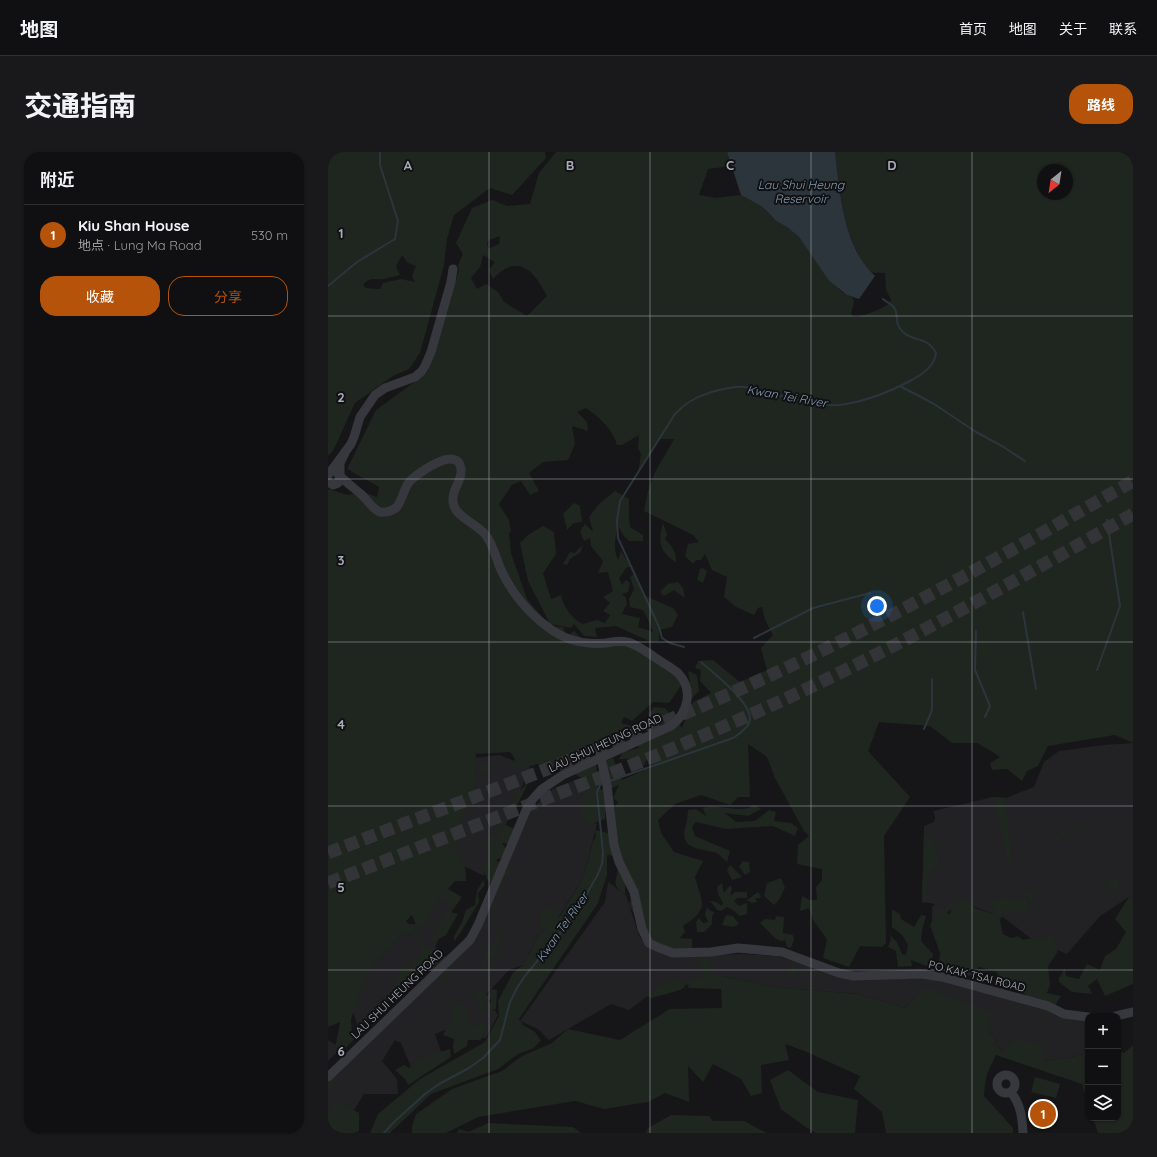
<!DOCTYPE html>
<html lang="zh">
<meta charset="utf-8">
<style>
:root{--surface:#101012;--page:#19191b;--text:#f1f3f6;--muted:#9c9d9f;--line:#303032;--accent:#b45309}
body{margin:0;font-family:Quicksand,"Noto Sans SC",sans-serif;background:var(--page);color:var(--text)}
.controls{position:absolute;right:12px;bottom:12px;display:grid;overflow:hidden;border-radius:8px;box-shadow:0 1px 3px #0004}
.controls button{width:36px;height:36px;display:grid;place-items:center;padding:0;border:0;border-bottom:1px solid var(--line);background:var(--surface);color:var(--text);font:20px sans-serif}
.compass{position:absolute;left:709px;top:12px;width:36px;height:36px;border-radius:50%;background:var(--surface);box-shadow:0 1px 3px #0004;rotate:210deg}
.you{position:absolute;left:549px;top:454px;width:14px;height:14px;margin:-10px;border:3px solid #fff;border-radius:50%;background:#1a73e8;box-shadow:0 0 0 6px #1a73e833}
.badge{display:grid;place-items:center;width:26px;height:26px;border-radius:50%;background:var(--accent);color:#fff;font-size:13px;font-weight:700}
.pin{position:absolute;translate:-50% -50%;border:2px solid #fff;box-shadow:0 1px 4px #0006}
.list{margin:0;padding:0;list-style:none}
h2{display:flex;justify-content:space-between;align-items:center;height:52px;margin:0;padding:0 16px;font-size:17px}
h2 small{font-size:13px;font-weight:400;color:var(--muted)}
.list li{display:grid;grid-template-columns:26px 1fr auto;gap:12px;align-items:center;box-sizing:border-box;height:60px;padding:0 16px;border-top:1px solid var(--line)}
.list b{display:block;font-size:15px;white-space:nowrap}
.list p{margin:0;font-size:13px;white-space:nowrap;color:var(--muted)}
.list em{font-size:13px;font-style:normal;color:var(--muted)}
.actions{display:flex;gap:8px;padding:12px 16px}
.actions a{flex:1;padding:9px 0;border:1px solid var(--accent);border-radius:16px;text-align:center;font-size:14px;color:var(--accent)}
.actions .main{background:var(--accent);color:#fff}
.icon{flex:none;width:22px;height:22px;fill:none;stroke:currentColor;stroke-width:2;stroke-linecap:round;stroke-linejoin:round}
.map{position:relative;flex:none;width:805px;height:981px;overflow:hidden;border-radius:16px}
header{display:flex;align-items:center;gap:24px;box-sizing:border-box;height:56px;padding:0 20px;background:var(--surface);border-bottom:1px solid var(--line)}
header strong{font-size:19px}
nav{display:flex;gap:22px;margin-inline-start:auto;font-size:14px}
.intro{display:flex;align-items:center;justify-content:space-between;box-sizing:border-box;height:96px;padding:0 24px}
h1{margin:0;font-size:28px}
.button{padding:10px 18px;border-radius:16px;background:var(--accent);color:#fff;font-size:14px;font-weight:700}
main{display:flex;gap:24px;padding:0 24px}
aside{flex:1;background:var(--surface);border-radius:16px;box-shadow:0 1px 3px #0004}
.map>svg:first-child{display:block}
</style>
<header>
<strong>地图</strong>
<nav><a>首页</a><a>地图</a><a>关于</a><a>联系</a></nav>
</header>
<div class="intro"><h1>交通指南</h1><a class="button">路线</a></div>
<main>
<aside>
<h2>附近<small></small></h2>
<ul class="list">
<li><span class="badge">1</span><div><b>Kiu Shan House</b><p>地点 · Lung Ma Road</p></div><em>530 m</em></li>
</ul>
<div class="actions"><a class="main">收藏</a><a>分享</a></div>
</aside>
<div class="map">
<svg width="805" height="981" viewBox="0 0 805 981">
<rect width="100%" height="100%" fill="#161618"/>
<!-- built -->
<path fill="#222225" d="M805 591V748L801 745 772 764 739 802 705 788 676 766 642 753 623 758 604 768V755L607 752 594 750 596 674 606 670 607 665 605 659 665 645 678 646 706 635 716 610 731 599 776 593Z
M171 603 202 615 156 724 138 715 124 703 145 606Z
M267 620 258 664 269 672 255 726 229 768 210 784 195 813 181 818 157 844 170 863 158 886 143 885 128 874 107 882 116 908 83 915 73 891 67 888 54 909 69 927 70 942H36L17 972 0 973V935L10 921 23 906 149 784 199 661 225 637Z
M280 730 298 743 311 784 322 795 350 804 413 802 449 804 528 827 565 825 609 828 760 868V901L740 906 716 909 675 899 666 892 669 888 661 879 586 845 577 856 530 842 445 835 395 824 394 829 330 836 301 858 283 852 221 888 210 877 192 869 277 750Z
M112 739 129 748 101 808 32 878 22 854 36 817 76 772H95Z
M0 888 13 896 0 909Z"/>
<!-- green -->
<path fill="#1e261f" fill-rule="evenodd" d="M0 0H217L218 6 184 43 162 36 126 63 119 87 116 113 92 201 81 217 65 224 27 251 5 299 0 304ZM74 103 80 111 88 114 84 124 87 130 73 127 55 131 52 137 38 136 35 133C42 124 47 128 56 127 61 126 67 124 72 123L68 114Z
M228 0H399L403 14 380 17 371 43 388 46 413 43 433 54 439 59 448 69 459 75 471 85 501 129 514 140 525 146 526 151 523 161 525 165H530C538 162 561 156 563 148L558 138 557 121C552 120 546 122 542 119 538 117 535 111 533 107 514 75 512 36 507 0H805V591L787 583 720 594 710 614 699 619 694 629 679 617 664 618 662 611 672 605 668 602 649 591H624L602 574 551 570 540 599 582 645 556 684 558 791 554 795 532 794 521 815 495 806 499 787 485 768 481 756 472 759 474 744 482 748H489L488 735 494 728V717L469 712 470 693 481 684 476 679 447 626 439 605 420 592 422 645H410L402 653 373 643 347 652 330 668 333 681 346 700 375 709 367 725C375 752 381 757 355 774L357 780 352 786 364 787V797L348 804 322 795 301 752 309 735 297 733V742C280 731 291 727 290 713 289 711 287 707 286 704L279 703V723L270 751 191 867 195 873 207 880 213 889 204 897 190 902 170 917 103 942 62 981H42L50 962 92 927 157 890 171 864 170 849 185 821 195 813 210 784 217 778 211 775V762L215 757 227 758 231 766 255 726 265 689 268 685 267 678 281 681 282 662 290 650 285 646 291 633 280 638 277 609 285 606 294 628 322 616 325 609 322 600 316 614 311 607H291L295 600 311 596 309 584 328 577 320 563 326 555 337 556 354 576 365 550 383 541 372 529 373 518 367 516 370 509 385 508 412 530 439 518 433 496 445 483 437 468 434 455 430 456 426 463 408 455 396 445 399 425 384 418 377 402 373 408H368L365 412 357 404 360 392 371 390 365 383 316 359 320 339 327 320 346 287H331L310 320 313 303 310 295 311 283 294 293H289C285 277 271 265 258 256L249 260 259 270 260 279 244 274 247 292 240 308 215 310 201 321 211 339 202 343 193 329 184 333 171 352 181 368 183 381 181 380 183 401 199 447 222 474 235 475 239 484 246 479 256 489 303 491 346 521 354 532 341 551 325 550 304 569 296 565 293 571 308 575 300 583 283 585 281 593 252 603 259 609H267L269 619V635L277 639V667L261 673 253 662C255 649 259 638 261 625L257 628 247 622 210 639 208 636 223 626 244 616 248 610 247 606 222 616 209 612 194 617 183 615 187 607 182 600 148 602 146 641 135 661 128 700C137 711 138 714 138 729H127L120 737 134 745 125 758 120 749 113 745 94 776 89 775 84 763 78 769C83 774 96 784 98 788L76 779 45 811 36 829 26 857 23 868 24 881 30 883 13 901 7 897 12 870 0 875V338L1 337 19 343 35 340 49 345 51 335 19 317 48 258 99 221 131 118 130 113 135 102 128 91 144 56 164 48 179 54 202 52 211 21ZM715 18H739V42H715ZM172 84 171 92 160 97 159 91 161 88ZM155 103 167 110 161 118 165 127C190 100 206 119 219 144L199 164 176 150 170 140 158 132 149 137 143 126 152 115Z
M287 339 301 347V365L302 375 315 383V389H301L295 383 290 374C287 386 285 397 290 408L293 399 303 415H299L291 426 294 433 298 428 302 431 300 440 294 442 298 446 299 453 297 455 294 462 312 466 310 475 325 480 319 465 315 458 302 455 301 447 306 437 302 425 306 422 315 443 345 456 350 463 344 475 331 478V489H321L288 474 267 476 269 485 256 484 246 472 243 476 222 472 200 429 192 391 200 383 215 374 226 380 228 402 215 421 223 447 233 443C235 454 245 468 255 472L269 468 277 471 282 463 275 459 282 451 275 445 285 439 280 420 270 421 275 409 263 394 262 386 256 389 252 379 257 372 265 380 261 365 270 353Z
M246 351 252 354 254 370 246 371 239 378 235 362Z
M335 371 339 383 337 387C344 394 349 400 348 410 331 400 330 389 335 371Z
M254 393 253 400 242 407 239 413 235 412 242 400 247 401Z
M375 416 379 419 375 431 369 428 372 417Z
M350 430 355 436 357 446 346 438 336 444 332 440 340 432Z
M360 519 369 523 371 539 357 553 362 532Z
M159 611 163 616 160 623 154 621 152 615 154 612Z
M203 625 183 666 180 664 182 654 186 651 187 643 197 634 199 628Z
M665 645 678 646 684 711 680 712Z
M427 653 433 657 420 664 397 661 408 670 427 669 441 658 448 660 446 669 463 671 470 676 467 684 445 674 398 677 368 670 364 675 367 684 402 699 399 710 389 701 367 696 361 693 357 688 356 680 359 669 360 658 368 657 378 664 375 656C387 652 401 658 414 657 419 657 423 655 427 653Z
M178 673 187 677 181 692 174 691 178 697 174 705 168 708C173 713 181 712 186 717L177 726 172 743 163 738 164 733 159 727 155 716C160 704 164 702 156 690L164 684 170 686 168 674Z
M752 673 754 676 741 680 724 693 723 689 735 680Z
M604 683 612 711 600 724 598 747 596 751 594 750 596 685Z
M415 709 421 710 422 720 417 723 411 714Z
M402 713 414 725 404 728 399 718Z
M790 725 792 736 777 739 779 728Z
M453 726 457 736 451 748 446 753 436 744 439 731Z
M155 728 157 733 150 741 151 750 131 783 126 789V784L134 770 138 758 147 753 149 739Z
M394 731 396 741 402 733 404 736 402 744 407 740H419V746H409L406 749 411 754 419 751V762L412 764 405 758 399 755 393 759 389 758 382 749 388 750 394 754 395 751 390 742 389 735Z
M698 738 705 741V746L707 749 704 754 697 741Z
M430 740 433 744 432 746H427L429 750 424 751 419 748Z
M675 745 699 749 701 760 682 759 683 765 674 761 672 769 675 782 683 786 690 784 695 788 709 785 715 788 722 782 730 793 729 801 720 814 722 833 719 841 733 844 720 865 702 849 692 836 684 831 682 836 673 837V832L669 820 651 815 641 824 635 820 631 825 611 811 612 801 602 773 610 757 615 755 621 763 629 747 634 750 642 747 647 756 665 762 667 756 660 748Z
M801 745 805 748V832L777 844 769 827 760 834 764 842 744 840 731 830V826L737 816 738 824 751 827 759 812 772 818 777 804 788 797 798 780 787 767Z
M379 755 382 759 387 760 384 764V772L376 780H369L368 770 371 766 375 771 380 770 377 763Z
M564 757 572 762 573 767 586 775 593 763 598 764 594 778 593 789 605 802 602 815 583 808 584 814 570 815 568 799 560 795 563 787 562 783 569 790 574 802 578 803 580 793 574 783 564 775Z
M120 759 130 762 118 783 103 791 104 783Z
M398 763 405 764 411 772 406 775 394 773Z
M448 764 456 765 455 781 465 783 466 787 463 796 459 795 457 788 453 789 448 787 432 771 437 767 447 768Z
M177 774 168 804 161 806 157 817 154 811 159 799Z
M94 792 99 794 109 796 110 803 120 805 125 814 121 817 123 823 113 827 98 816 91 822 85 828 80 827 79 836 65 835 67 826 72 825 70 820 73 815H79L93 800Z
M370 801 381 802 384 823 395 824 445 835 530 842 577 856C583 849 590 838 600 836L662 860 661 879 669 888 666 892 675 899 688 887 713 892 716 909 740 906 760 901V953L754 932 668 903 659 922 657 933 656 944 685 976V981H558L554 960 526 937 532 924 479 900 457 892 461 908 433 913 434 941 423 944 413 927 385 912 375 930 360 914 361 950 337 941 320 950 276 957 247 949 150 965 118 981H84V974L88 962 124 937 174 919 194 904 224 891 240 877 292 888 342 857 394 856 393 837 360 836 361 828 375 825Z
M465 812 472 817 463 826 459 819Z
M354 827 357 835 352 838 324 846 316 843 338 830Z
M147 836 152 837 160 844 163 837 169 838 168 857 161 859 163 847 156 850 157 854 155 861 150 860 152 852 148 850 146 842Z
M134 851 141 865 144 875 161 870 153 888H140L139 894 126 902 125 895 126 887 115 883 124 867 126 854Z
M805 893V981H770L765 966H790V899L796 901Z
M122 897 123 905 80 933 78 928 67 918 76 913 81 916 92 906Z
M18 908 4 937H0V923Z
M460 918 490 940 530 948 527 981H488L476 974 453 957 442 928Z
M707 925 732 932 728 946 703 940Z
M9 948 31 961V979L26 981H0V962Z
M343 963 381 964 385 969H416L439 981H318L320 976Z
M160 971 245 975 253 981H129L131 977 141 980Z"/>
<!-- water -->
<path fill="#2c353c" d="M399 0H507C512 40 515 95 547 124L531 147 519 143 501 129 471 85 459 75 448 69 439 59 433 54 413 43Z"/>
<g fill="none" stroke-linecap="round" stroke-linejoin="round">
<!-- stream -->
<path stroke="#2c353c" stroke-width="2" d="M0 134 29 110 67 87 70 69 52 13V0
M572 234 606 252 648 280 674 294 697 309
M695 460 708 537
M648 479 647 518 662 554 657 565
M426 486 485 456 542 441
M356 495 342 491 334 486 331 475 290 386 289 369 292 349 347 262C351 258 356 253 361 250 374 242 391 237 407 235 422 233 443 241 457 245 474 249 494 254 511 253 535 250 559 241 580 230 592 224 607 215 608 201 598 183 587 191 575 180 566 172 571 165 567 157 565 152 558 150 555 147
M769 518 792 454 779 368
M596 577 604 558V527
M282 629 405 586C411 582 418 578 421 571 429 554 385 521 373 510
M56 981 66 970 97 942 111 932 141 916 155 906 172 888 182 850 189 836 197 824 240 771 251 755 269 724 274 712 275 701 269 640 272 633 276 631"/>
<!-- highway-tunnel -->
<path stroke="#333438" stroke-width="13" stroke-dasharray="13 6" stroke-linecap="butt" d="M0 701C162 638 327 580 483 504 593 450 699 390 805 329
M0 731C72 703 144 675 216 647 280 623 344 598 406 570 544 510 674 436 805 362"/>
<!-- minor -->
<path stroke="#37383d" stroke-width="9" d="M0 323 23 292 26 285 32 265 47 243 57 236 87 225 94 219 97 214 103 200 123 130 125 117
M0 330 5 333 10 331 12 326 10 322
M273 606 279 633 286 693 291 710 306 740 314 777 321 791 329 795 345 801 383 800 410 796 454 800 511 821 526 824 593 822 614 825 720 854 736 862 760 865
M788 864 805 860
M669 932a9 9 0 1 1 18 0a9 9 0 1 1-18 0Z
M0 925 142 788 150 773 199 656 204 648 214 637 235 623 343 574C360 561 366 538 350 521 343 515 333 510 325 504 317 499 308 492 299 490 291 488 285 490 278 491 257 493 237 488 221 476 200 461 184 441 173 418 168 406 165 392 157 382 149 372 130 366 126 354 121 339 135 329 133 317 130 292 90 321 82 329 75 337 75 348 68 356 49 367 46 355 34 343 27 337 19 331 12 324V311L17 301
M683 940C693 954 694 964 695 981"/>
</g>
<!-- grid -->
<path fill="none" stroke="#a8adb8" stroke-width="1" stroke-opacity="0.55" d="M161 0V981M322 0V981M483 0V981M644 0V981M0 164H805M0 327H805M0 490H805M0 654H805M0 818H805"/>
<g text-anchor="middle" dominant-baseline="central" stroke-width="4" stroke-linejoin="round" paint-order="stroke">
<!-- street labels -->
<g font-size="11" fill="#a8adb8" stroke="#111113">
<text transform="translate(277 591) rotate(-25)">LAU SHUI HEUNG ROAD</text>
<text transform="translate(649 824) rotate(14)">PO KAK TSAI ROAD</text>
<text transform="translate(69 842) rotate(-44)">LAU SHUI HEUNG ROAD</text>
</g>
<!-- water labels -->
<g font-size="12" font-style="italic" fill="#7f9bb3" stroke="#111113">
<text x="473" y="32">Lau Shui Heung<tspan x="473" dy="14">Reservoir</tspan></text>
<text transform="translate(459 244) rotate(10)">Kwan Tei River</text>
<text transform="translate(234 775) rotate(-55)">Kwan Tei River</text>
</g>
</g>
<g font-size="13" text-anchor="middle" font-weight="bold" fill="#a8adb8" stroke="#111113" stroke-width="4" stroke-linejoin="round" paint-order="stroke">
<text x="80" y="18">A</text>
<text x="242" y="18">B</text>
<text x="402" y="18">C</text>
<text x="564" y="18">D</text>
<text x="13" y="86">1</text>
<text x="13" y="250">2</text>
<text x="13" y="413">3</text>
<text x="13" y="577">4</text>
<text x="13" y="740">5</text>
<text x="13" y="904">6</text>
</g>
</svg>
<div class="controls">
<button>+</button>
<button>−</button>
<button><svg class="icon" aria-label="layers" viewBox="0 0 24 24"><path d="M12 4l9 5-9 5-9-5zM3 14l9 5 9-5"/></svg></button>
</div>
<svg class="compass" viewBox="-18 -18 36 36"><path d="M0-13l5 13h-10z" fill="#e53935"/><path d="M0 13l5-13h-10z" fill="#9c9d9f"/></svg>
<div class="you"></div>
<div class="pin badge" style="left:715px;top:962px">1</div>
</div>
</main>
